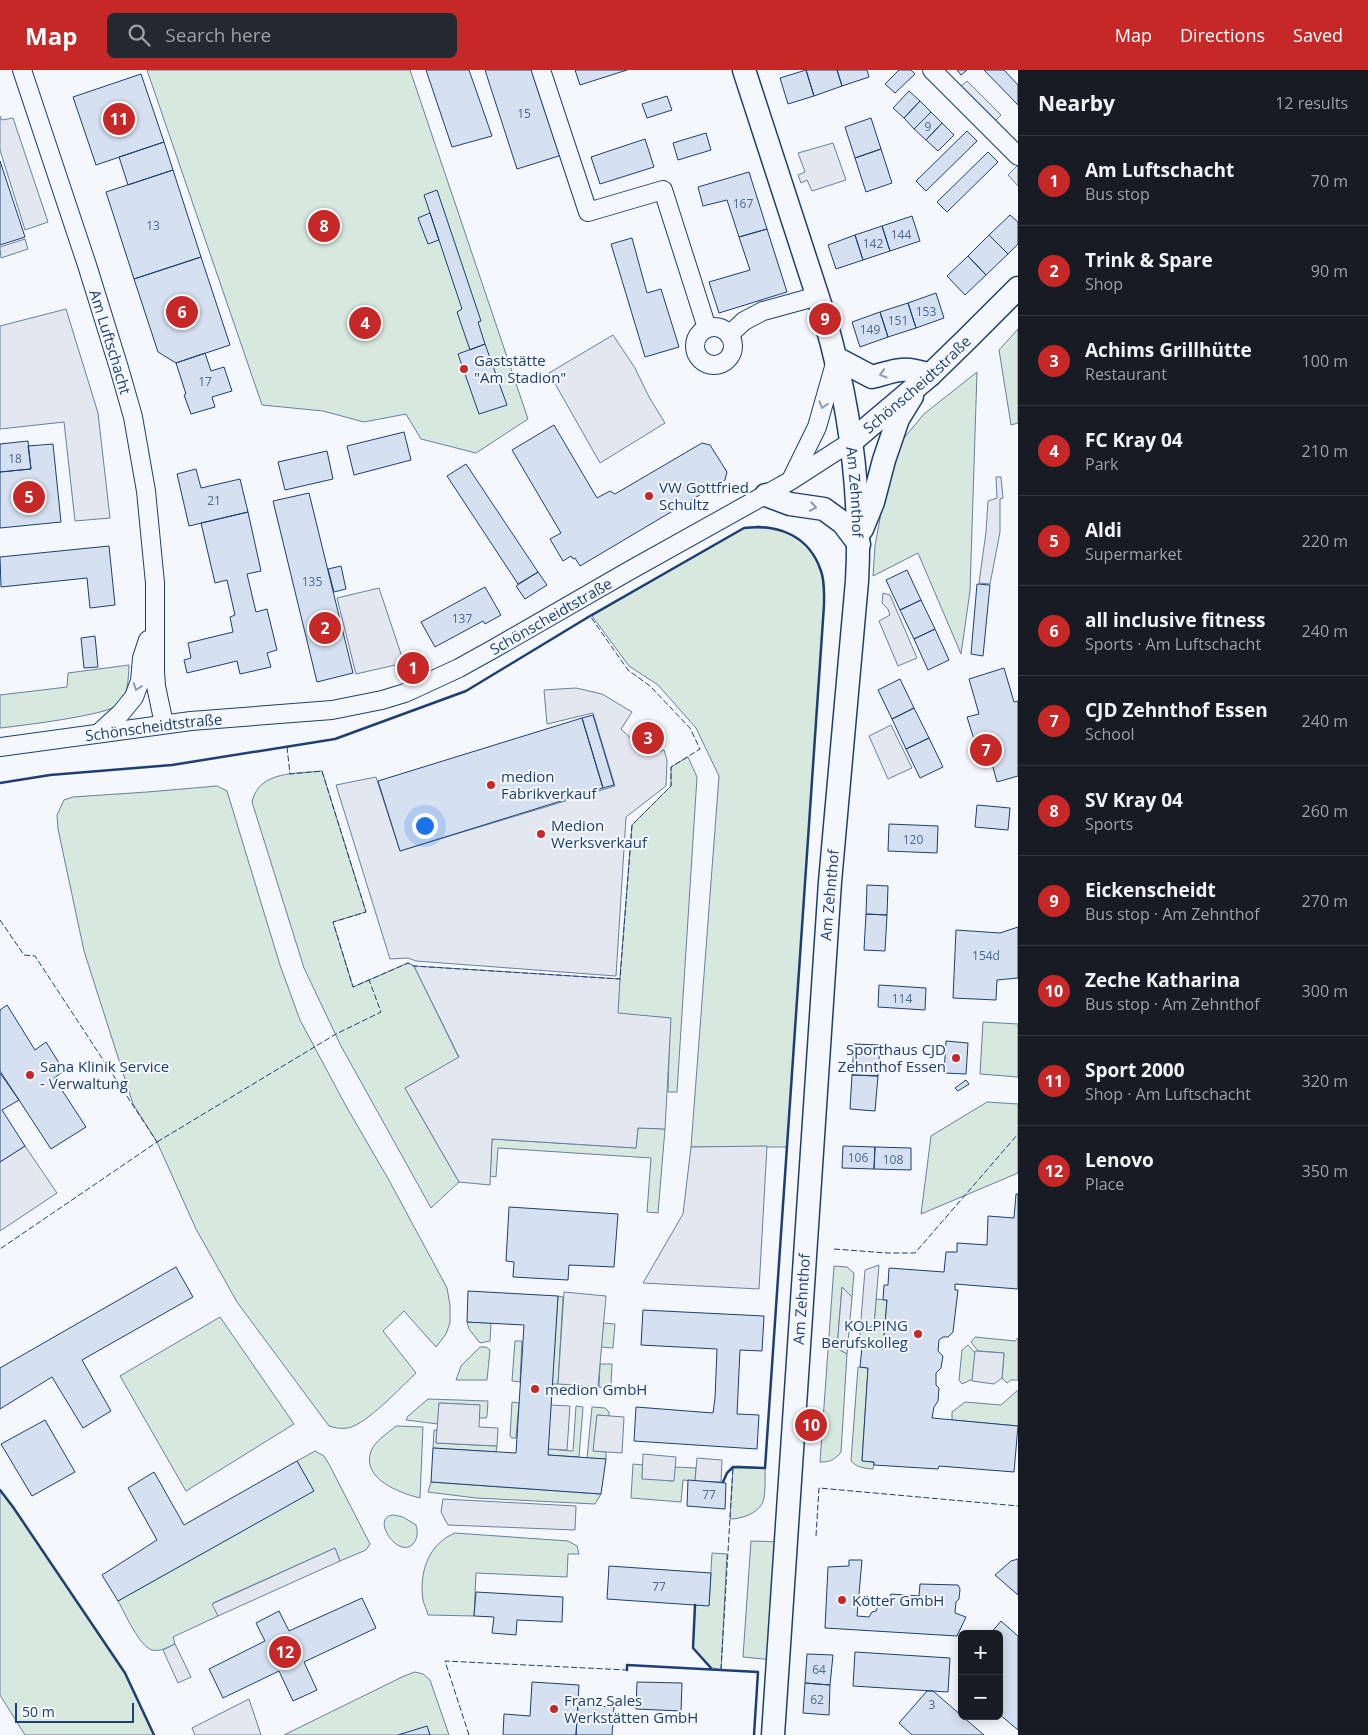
<!DOCTYPE html>
<meta charset="utf-8">
<style>
:root{--surface:#171b24;--page:#242831;--text:#f1f3f6;--muted:#9ea1a6;--line:#363941;--accent:#c62828}
body{margin:0;font-family:"Open Sans",sans-serif;background:var(--page);color:var(--text)}
.controls{position:absolute;right:15px;bottom:15px;display:grid;overflow:hidden;border-radius:8px;box-shadow:0 2px 12px #0003}
.controls button{width:45px;height:45px;display:grid;place-items:center;padding:0;border:0;border-bottom:1px solid var(--line);background:var(--surface);color:var(--text);font:25px sans-serif}
.scale{position:absolute;left:15px;bottom:12px;width:119px;box-sizing:border-box;padding-left:5px;border:2px solid #1d3f73;border-top:0;font-size:14px;line-height:18px;white-space:nowrap;color:#1d3f73;-webkit-text-stroke:4px #f4f7fb;paint-order:stroke}
.you{position:absolute;left:424px;top:755px;width:18px;height:18px;margin:-12px;border:4px solid #fff;border-radius:50%;background:#1a73e8;box-shadow:0 0 0 8px #1a73e833}
.badge{display:grid;place-items:center;width:32px;height:32px;border-radius:50%;background:var(--accent);color:#fff;font-size:16px;font-weight:700}
.pin{position:absolute;translate:-50% -50%;border:2px solid #fff;box-shadow:0 1px 5px #0006}
.list{margin:0;padding:0;list-style:none}
h2{display:flex;justify-content:space-between;align-items:center;height:65px;margin:0;padding:0 20px;font-size:21px}
h2 small{font-size:16px;font-weight:400;color:var(--muted)}
.list li{display:grid;grid-template-columns:32px 1fr auto;gap:15px;align-items:center;box-sizing:border-box;height:90px;padding:0 20px;border-top:1px solid var(--line)}
.list b{display:block;font-size:19px;white-space:nowrap}
.list p{margin:0;font-size:16px;white-space:nowrap;color:var(--muted)}
.list em{font-size:16px;font-style:normal;color:var(--muted)}
.icon{flex:none;width:28px;height:28px;fill:none;stroke:currentColor;stroke-width:2;stroke-linecap:round;stroke-linejoin:round}
.map{position:relative;flex:none;width:1018px;height:1665px;overflow:hidden}
header{display:flex;align-items:center;gap:30px;box-sizing:border-box;height:70px;padding:0 25px;background:var(--accent);color:#fff}
header strong{font-size:24px}
nav{display:flex;gap:28px;margin-inline-start:auto;font-size:18px}
.search{width:350px;height:45px;background:var(--page);display:flex;align-items:center;gap:12px;box-sizing:border-box;padding:0 18px;border-radius:8px;color:var(--muted);font-size:19px}
main{display:flex}
aside{flex:1;background:var(--surface)}
.map>svg:first-child{display:block}
</style>
<header>
<strong>Map</strong>
<div class="search"><svg class="icon" aria-label="search" viewBox="0 0 24 24"><circle cx="10" cy="10" r="6"/><path d="M15 15l6 6"/></svg>Search here</div>
<nav><a>Map</a><a>Directions</a><a>Saved</a></nav>
</header>
<main>
<div class="map">
<svg width="1018" height="1665" viewBox="0 0 1018 1665">
<rect width="100%" height="100%" fill="#f4f7fb"/>
<!-- green -->
<path fill="#d7e8df" stroke="#687fa3" d="M147 0H410L528 349 476 383 421 369 406 344 364 352 323 341 262 335Z
M1018 259V353L1011 355 999 280Z
M977 302 970 521 961 584 918 483 873 506 875 476 887 410 904 368 924 344Z
M758 456C786 458 812 472 821 500 824 511 823 524 824 535L787 1077H691L719 706 696 658 658 615 629 596 592 546 744 458Z
M129 595C128 610 129 623 118 635 108 645 19 656 0 658V625L67 617 68 603Z
M688 687 697 707 677 1022H668L670 948 617 944 632 755 671 716V697Z
M322 701 366 842 333 852 353 917 408 893 414 896 459 988 405 1018 459 1112 431 1138 341 976 304 898 252 732C259 700 297 704 322 701Z
M217 716 227 721 280 895 300 950 346 1036 390 1112 447 1218 450 1235V1253L446 1264 436 1277 404 1241 383 1261 416 1303C401 1317 367 1354 348 1358 341 1359 335 1358 329 1356L237 1232 196 1159 157 1072 133 1034 84 881 58 759 57 745 64 730 73 727 147 722Z
M983 952 1018 954V1007L980 1004Z
M987 1032 1018 1034V1103L921 1144 931 1066Z
M638 1058 665 1059 658 1143 647 1142 651 1088 498 1078 496 1107 490 1106 492 1069 636 1078Z
M834 1196 847 1197 854 1203 852 1227 842 1218 837 1278 847 1284 841 1382C835 1390 830 1392 820 1392Z
M558 1226 563 1227 558 1314H552Z
M876 1229 887 1230 883 1279 862 1277 860 1275V1262L874 1255Z
M220 1247 294 1354 186 1421 120 1306Z
M467 1252 491 1253 490 1271 480 1273 469 1259Z
M603 1253 615 1254 613 1278 601 1277Z
M975 1267 1015 1271 1018 1268V1310H1011L1007 1313 1002 1308 1004 1283 978 1281 971 1272Z
M515 1271H522L520 1312 512 1311Z
M968 1275 975 1283 973 1309 962 1314 959 1310 962 1280Z
M480 1277H486L490 1280 487 1310H456L461 1296Z
M600 1294H612L611 1315 608 1318 599 1317Z
M858 1297 868 1298 862 1391 874 1392 873 1399C864 1398 858 1398 851 1391Z
M1018 1320V1356L952 1350V1342L965 1332 1001 1335Z
M428 1329 488 1331 487 1346 486 1348H479V1335L439 1333 438 1354 406 1350 408 1346Z
M512 1332 519 1333 516 1368H512L510 1366Z
M576 1336 583 1337 579 1387 548 1385V1379L573 1381Z
M592 1337 605 1338 609 1342V1346L597 1345 594 1381 606 1382V1389L587 1388Z
M396 1356 423 1357 420 1428C400 1423 361 1409 371 1381 375 1371 388 1363 396 1356Z
M434 1360H437L436 1373 497 1376 496 1382 433 1378Z
M315 1381 324 1386 330 1396 370 1474 366 1480 340 1491 335 1478 213 1533 218 1546 173 1567 175 1574C168 1577 161 1582 152 1580 139 1576 125 1543 118 1531L313 1421 297 1391Z
M633 1394 643 1395 642 1408 673 1411 675 1397 696 1398 695 1411 683 1410 681 1432 631 1428Z
M738 1396 765 1398C765 1406 766 1427 762 1434 756 1444 741 1449 730 1449L733 1397Z
M431 1412 601 1424 595 1434 476 1428 428 1422Z
M0 1420 13 1437 125 1603 154 1665H25L0 1625Z
M394 1445 403 1447 416 1455C418 1462 418 1468 413 1474 398 1490 369 1446 394 1445Z
M455 1463 568 1471 577 1476 579 1484H568L567 1507 476 1503 474 1546 428 1545C427 1540 424 1535 423 1530 419 1503 428 1474 455 1463Z
M751 1471 782 1472 774 1590 743 1587Z
M712 1483 727 1484 721 1600 709 1597 693 1578 695 1535H709Z
M415 1602 423 1604 430 1610 449 1665H430L427 1657 398 1665H284L404 1606Z"/>
<!-- parking -->
<path fill="#e3e8f0" stroke="#687fa3" d="M967 11 1001 45 993 53 959 18Z
M0 46 2 50 13 48 48 152 25 160 0 80Z
M833 73 846 110 812 121 807 110 801 113 798 105 805 102 798 83Z
M1017 96 1018 97V116L1008 105Z
M25 169 28 179 1 188 0 177Z
M66 239 98 343 110 448 75 451 64 352 0 359V256Z
M613 265 635 298 649 327 665 353 600 393 549 303Z
M996 407H1001L1003 428 1000 429V462L990 514 979 513 986 462 988 431 997 428Z
M379 518 404 593 356 604 337 528Z
M883 523 890 525 917 588 898 596 879 551 890 545 888 539 882 533Z
M576 618 602 624 632 642 621 659 648 685 664 680 667 690 666 716 626 747 616 906 416 891 408 888 390 889 336 715 376 707 400 781 615 716 593 643 547 654 544 620Z
M891 655 912 698 888 709 869 666Z
M414 896 620 909 618 943 671 948 665 1059 638 1058 636 1078 492 1069 490 1115 459 1112 405 1018 459 987Z
M25 1076 57 1123 0 1161V1092Z
M767 1076 759 1219 643 1213 683 1144 691 1077Z
M879 1195 874 1255 860 1262 865 1200Z
M842 1217 852 1227 847 1284 837 1278Z
M564 1222 606 1226 598 1317 558 1314Z
M975 1281 1004 1283 1002 1308 994 1314 972 1311Z
M439 1333 480 1335 479 1357 498 1358 497 1376 436 1373Z
M550 1335 570 1336 567 1380 548 1379Z
M597 1345 624 1347 622 1383 593 1381Z
M643 1384 676 1387 674 1411 642 1409Z
M697 1388 722 1390 721 1412 695 1411Z
M443 1429 576 1436 575 1460 448 1455 441 1442Z
M335 1478 340 1491 218 1546 212 1534Z
M175 1574 191 1607 178 1613 163 1580Z
M249 1629 261 1665H195L192 1658Z"/>
<!-- building -->
<path fill="#d5e0f0" stroke="#1d3f73" d="M426 0H469L492 66 452 77Z
M485 0H535L562 85 517 99Z
M575 0H627L580 15Z
M806 0H837L842 16 814 26Z
M806 0 814 26 788 34 780 8Z
M837 0H867L869 7 842 16Z
M899 0H911L915 4 895 23 885 14Z
M957 0H967L961 5Z
M984 0H1004L1018 15V35Z
M141 4 164 72 96 95 73 27Z
M909 21 920 31 904 48 893 38Z
M667 26 672 40 647 48 642 34Z
M920 31 931 42 914 59 904 48Z
M931 42 942 53 926 70 914 59Z
M871 48 881 79 855 88 845 57Z
M942 53 954 65 938 81 926 70Z
M967 61 977 71 926 121 916 111Z
M706 63 711 80 678 90 673 73Z
M645 69 654 97 600 114 591 87Z
M164 72 173 100 128 115 119 87Z
M881 79 892 113 866 122 855 88Z
M988 82 998 92 947 142 937 132Z
M0 91 25 167 0 175Z
M173 100 201 187 134 209 106 122Z
M749 102 767 159 739 167 727 130 703 136 698 117Z
M437 120 481 251 478 252 485 274 470 280 457 242 462 239 424 125Z
M430 143 439 170 428 174 418 148Z
M1010 145 1018 152V174L1008 184 989 165Z
M912 146 920 171 890 181 882 156Z
M882 156 890 181 863 190 855 165Z
M767 159 787 222 719 243 709 212 750 200 739 167Z
M855 165 863 190 836 199 828 175Z
M989 165 1008 184 986 205 968 186Z
M632 168 647 223 661 219 679 277 645 287 611 174Z
M968 186 986 205 965 225 947 206Z
M201 187 230 275 176 293 158 282 134 209Z
M936 223 944 248 916 258 908 233Z
M908 233 916 258 888 267 880 242Z
M880 242 888 267 860 277 852 252Z
M485 274 507 335 479 344 458 284Z
M205 283 211 301 224 297 232 321 212 327 215 337 191 344 184 325 186 324 176 293Z
M554 355 597 428 610 421 615 424 702 373 710 375 727 402 725 410 580 496 575 488 573 489 571 486 563 491 550 469 561 463 512 380Z
M404 362 411 390 354 405 347 376Z
M28 371 31 399 0 402V374Z
M53 374 61 452 0 458V402L31 399 28 376Z
M327 381 333 409 285 420 278 392Z
M466 394 538 502 518 514 447 406Z
M196 399 201 418 240 409 248 442 189 456 177 404Z
M309 423 353 603 317 612 273 431Z
M248 442 261 501 247 504 256 542 267 539 277 580 267 583 271 597 240 604 237 591 187 603 184 590 191 588 188 573 233 562 230 547 235 545 227 510 215 513 201 453Z
M109 476 115 535 90 538 87 508 1 517 0 487Z
M341 496 346 519 334 522 328 499Z
M907 500 921 530 900 540 886 510Z
M538 502 547 515 525 529 516 516Z
M977 514 990 515 983 586 971 584Z
M485 517 501 545 485 554 483 551 435 577 421 552Z
M921 530 935 559 914 569 900 540Z
M935 559 949 590 928 600 914 569Z
M95 566 98 597 84 598 81 568Z
M1004 598 1014 632 1018 631V706L997 712 987 676 977 679 967 647 979 644 969 609Z
M900 609 914 638 892 649 878 620Z
M914 638 929 668 906 679 892 649Z
M593 645 614 715 603 718 582 648Z
M582 648 603 718 400 781 378 711Z
M649 659 659 668 654 673 644 665Z
M929 668 943 697 920 708 906 679Z
M977 735 1010 738 1008 760 975 757Z
M889 754 938 756 937 783 888 781Z
M867 815 888 816 887 845 866 844Z
M866 844 887 845 885 881 864 880Z
M1018 857V908L997 910 996 930 953 928 956 860 1000 863Z
M879 915 926 918 925 940 878 937Z
M7 935 35 980 46 972 64 1001 54 1008 86 1057 51 1079 0 1001V940Z
M946 971 968 973 966 1004 944 1003Z
M854 974 880 975 878 1006 852 1005Z
M0 1003 19 1030 2 1040 25 1076 0 1092Z
M852 1005 878 1006 875 1041 850 1039Z
M966 1010 969 1014 958 1021 955 1018Z
M843 1076 875 1077 874 1099 842 1098Z
M875 1077 911 1078V1100L874 1099Z
M1016 1124H1018V1219L955 1214V1220H958L953 1262 948 1267H943L939 1270 938 1281 943 1286 941 1298 936 1303V1315L939 1318 938 1331 934 1337 932 1348 1018 1356 1014 1402 939 1396 938 1399 874 1395V1392L862 1391 868 1298 860 1297 862 1277 883 1279 887 1230H883L884 1215H888L889 1198 944 1202 946 1182H957V1173L987 1175 988 1146 1014 1148Z
M509 1137 618 1144 614 1197 569 1195 568 1210 513 1207 514 1192 506 1191Z
M176 1197 193 1227 82 1290 111 1341 83 1358 52 1307 0 1339V1298Z
M468 1221 558 1226 548 1385 606 1389 601 1424 431 1412 433 1378 516 1383 524 1255 467 1252Z
M643 1240 764 1246 762 1281 740 1280 737 1344 759 1345 757 1379 634 1371 636 1337 713 1343 715 1328 717 1279 641 1275Z
M45 1350 75 1402 32 1426 1 1374Z
M297 1391 314 1421 118 1531 102 1505 157 1470 128 1418 154 1402 184 1455Z
M688 1410 726 1413 725 1439 687 1436Z
M1018 1489V1525L995 1505 1011 1491Z
M849 1490H862L857 1546 869 1547 872 1542 876 1541 878 1536H882L885 1530H889L891 1524 919 1526 920 1514 958 1515 960 1519 959 1529 956 1532 955 1543 966 1547 957 1566 825 1558 828 1497 849 1496Z
M609 1496 711 1503 709 1536 607 1529Z
M476 1522 563 1527 562 1552 517 1550 516 1565 492 1563 494 1547 474 1546Z
M362 1528 376 1558 304 1592 317 1620 293 1631 279 1601 223 1628 209 1599 265 1571 256 1553 279 1541 289 1561Z
M1001 1551 1018 1566V1660L999 1644V1564H990Z
M855 1582 950 1588 948 1622 853 1616Z
M807 1584 833 1585 830 1615 805 1613Z
M532 1612 579 1615 576 1665H503L504 1644 530 1646Z
M637 1612 682 1613 681 1641 636 1639Z
M805 1613 830 1615 829 1645 803 1643Z
M927 1621H933L984 1665H912L899 1653Z
M578 1635 614 1637 612 1665H576Z
M427 1656 430 1665H398Z"/>
<g fill="none" stroke-linecap="round" stroke-linejoin="round">
<!-- minor casing -->
<g stroke="#1d3f73" stroke-width="20">
<g id="minor">
<path id="s1" d="M22 0 87 195 119 298 133 347 146 421 155 513V601L156 616 164 654"/>
<path d="M541 0 588 142 663 120 707 258"/>
<path d="M932 0 1018 86"/>
<circle cx="714" cy="276" r="19"/>
<path d="M729 265 744 251 763 241 818 226"/>
<path d="M792 408 817 357 836 290"/>
<path d="M99 663 121 643 134 627 140 611 142 588 148 570"/>
<path id="s2" d="M0 677 191 651 332 640 382 630 405 623 459 598 495 578 627 502 790 411 852 371"/>
</g>
</g>
<!-- major casing -->
<g stroke="#1d3f73" stroke-width="25">
<g id="major">
<path id="s3" d="M744 0 825 249C850 336 862 421 857 511L830 812 773 1665"/>
<path d="M836 288 872 307C898 300 903 296 930 305"/>
<path id="s4" d="M852 371 930 305 968 268 1018 218"/>
<path d="M766 425 790 434 824 439 843 453 859 474"/>
<path d="M862 459 873 432 884 390 898 349 912 326"/>
</g>
</g>
<!-- minor -->
<use href="#minor" stroke="#f4f7fb" stroke-width="18"/>
<!-- major -->
<use href="#major" stroke="#f4f7fb" stroke-width="22"/>
<!-- fence -->
<path stroke="#1d3f73" stroke-width="1" stroke-dasharray="6 2.5" stroke-linecap="butt" d="M287 677 290 704 322 701 366 842 333 852 353 917 408 893 414 896 620 909 632 755 671 716V697L700 679 690 658 650 616 628 600 590 546
M0 850 24 885 35 886 157 1072 0 1179
M157 1072 336 964 381 942 369 910
M834 1179 887 1183H915L1018 1064
M816 1466 819 1418 1018 1436
M721 1600 733 1397
M469 1665 445 1591 627 1600"/>
<!-- wall -->
<path stroke="#1d3f73" stroke-width="2.5" d="M0 713 50 705 172 695 335 669 466 621 590 546 744 458C778 454 809 465 821 501 825 512 824 524 824 535L765 1398 733 1397 727 1403 723 1412
M0 1420 13 1437 125 1603 154 1665
M695 1535 693 1578 711 1598
M627 1600V1595L758 1602 754 1665"/>
</g>
<!-- one-way arrows -->
<defs><path id="oneway-chevron" d="M-2-3.5L2.5 0L-2 3.5" fill="none" stroke-width="1.6" stroke-linecap="round" stroke-linejoin="round" transform="scale(1.25)"/></defs>
<g stroke="#889bb7">
<use href="#oneway-chevron" transform="translate(883 304) rotate(164)"/>
<use href="#oneway-chevron" transform="translate(823 335) rotate(106)"/>
<use href="#oneway-chevron" transform="translate(813 437) rotate(10)"/>
<use href="#oneway-chevron" transform="translate(137 617) rotate(110)"/>
</g>
<!-- markers -->
<g fill="#c62828" stroke="#f4f7fb" stroke-width="2">
<circle cx="464" cy="299" r="5"/>
<circle cx="649" cy="426" r="5"/>
<circle cx="491" cy="715" r="5"/>
<circle cx="541" cy="764" r="5"/>
<circle cx="956" cy="988" r="5"/>
<circle cx="30" cy="1005" r="5"/>
<circle cx="918" cy="1264" r="5"/>
<circle cx="535" cy="1319" r="5"/>
<circle cx="842" cy="1530" r="5"/>
<circle cx="554" cy="1639" r="5"/>
</g>
<g text-anchor="middle" dominant-baseline="central" stroke-width="4" stroke-linejoin="round" paint-order="stroke">
<!-- number labels -->
<g font-size="12" fill="#4b6792">
<text x="524" y="43">15</text>
<text x="928" y="56">9</text>
<text x="743" y="133">167</text>
<text x="153" y="155">13</text>
<text x="901" y="164">144</text>
<text x="873" y="173">142</text>
<text x="926" y="241">153</text>
<text x="898" y="250">151</text>
<text x="870" y="259">149</text>
<text x="205" y="311">17</text>
<text x="15" y="388">18</text>
<text x="214" y="430">21</text>
<text x="312" y="511">135</text>
<text x="462" y="548">137</text>
<text x="913" y="769">120</text>
<text x="986" y="885">154d</text>
<text x="902" y="928">114</text>
<text x="858" y="1087">106</text>
<text x="893" y="1089">108</text>
<text x="709" y="1424">77</text>
<text x="659" y="1516">77</text>
<text x="819" y="1599">64</text>
<text x="817" y="1629">62</text>
<text x="932" y="1634">3</text>
</g>
<!-- street labels -->
<g font-size="15" fill="#1d3f73" stroke="#f4f7fb">
<text stroke="none"><textPath href="#s1" startOffset="286">Am Luftschacht</textPath></text>
<text stroke="none"><textPath href="#s4" startOffset="86">Schönscheidtstraße</textPath></text>
<text stroke="none"><textPath href="#s3" startOffset="438">Am Zehnthof</textPath></text>
<text stroke="none"><textPath href="#s2" startOffset="574">Schönscheidtstraße</textPath></text>
<text stroke="none"><textPath href="#s2" startOffset="155">Schönscheidtstraße</textPath></text>
<text transform="translate(829 825) rotate(-85)">Am Zehnthof</text>
<text transform="translate(801 1229) rotate(-86)">Am Zehnthof</text>
</g>
<!-- poi labels -->
<g font-size="15" fill="#1d3f73" stroke="#f4f7fb" text-anchor="start">
<text x="474" y="290">Gaststätte<tspan x="474" dy="17">"Am Stadion"</tspan></text>
<text x="659" y="417">VW Gottfried<tspan x="659" dy="17">Schultz</tspan></text>
<text x="501" y="706">medion<tspan x="501" dy="17">Fabrikverkauf</tspan></text>
<text x="551" y="755">Medion<tspan x="551" dy="17">Werksverkauf</tspan></text>
<text x="946" y="979" text-anchor="end">Sporthaus CJD<tspan x="946" dy="17">Zehnthof Essen</tspan></text>
<text x="40" y="996">Sana Klinik Service<tspan x="40" dy="17">- Verwaltung</tspan></text>
<text x="908" y="1255" text-anchor="end">KOLPING<tspan x="908" dy="17">Berufskolleg</tspan></text>
<text x="545" y="1319">medion GmbH</text>
<text x="852" y="1530">Kötter GmbH</text>
<text x="564" y="1630">Franz Sales<tspan x="564" dy="17">Werkstätten GmbH</tspan></text>
</g>
</g>
</svg>
<div class="controls">
<button>+</button>
<button>−</button>
</div>
<div class="scale">50 m</div>
<div class="you"></div>
<div class="pin badge" style="left:413px;top:598px">1</div>
<div class="pin badge" style="left:325px;top:558px">2</div>
<div class="pin badge" style="left:648px;top:668px">3</div>
<div class="pin badge" style="left:365px;top:253px">4</div>
<div class="pin badge" style="left:29px;top:427px">5</div>
<div class="pin badge" style="left:182px;top:242px">6</div>
<div class="pin badge" style="left:986px;top:680px">7</div>
<div class="pin badge" style="left:324px;top:156px">8</div>
<div class="pin badge" style="left:825px;top:249px">9</div>
<div class="pin badge" style="left:811px;top:1355px">10</div>
<div class="pin badge" style="left:119px;top:49px">11</div>
<div class="pin badge" style="left:285px;top:1582px">12</div>
</div>
<aside>
<h2>Nearby<small>12 results</small></h2>
<ul class="list">
<li><span class="badge">1</span><div><b>Am Luftschacht</b><p>Bus stop</p></div><em>70 m</em></li>
<li><span class="badge">2</span><div><b>Trink &amp; Spare</b><p>Shop</p></div><em>90 m</em></li>
<li><span class="badge">3</span><div><b>Achims Grillhütte</b><p>Restaurant</p></div><em>100 m</em></li>
<li><span class="badge">4</span><div><b>FC Kray 04</b><p>Park</p></div><em>210 m</em></li>
<li><span class="badge">5</span><div><b>Aldi</b><p>Supermarket</p></div><em>220 m</em></li>
<li><span class="badge">6</span><div><b>all inclusive fitness</b><p>Sports · Am Luftschacht</p></div><em>240 m</em></li>
<li><span class="badge">7</span><div><b>CJD Zehnthof Essen</b><p>School</p></div><em>240 m</em></li>
<li><span class="badge">8</span><div><b>SV Kray 04</b><p>Sports</p></div><em>260 m</em></li>
<li><span class="badge">9</span><div><b>Eickenscheidt</b><p>Bus stop · Am Zehnthof</p></div><em>270 m</em></li>
<li><span class="badge">10</span><div><b>Zeche Katharina</b><p>Bus stop · Am Zehnthof</p></div><em>300 m</em></li>
<li><span class="badge">11</span><div><b>Sport 2000</b><p>Shop · Am Luftschacht</p></div><em>320 m</em></li>
<li><span class="badge">12</span><div><b>Lenovo</b><p>Place</p></div><em>350 m</em></li>
</ul>
</aside>
</main>
